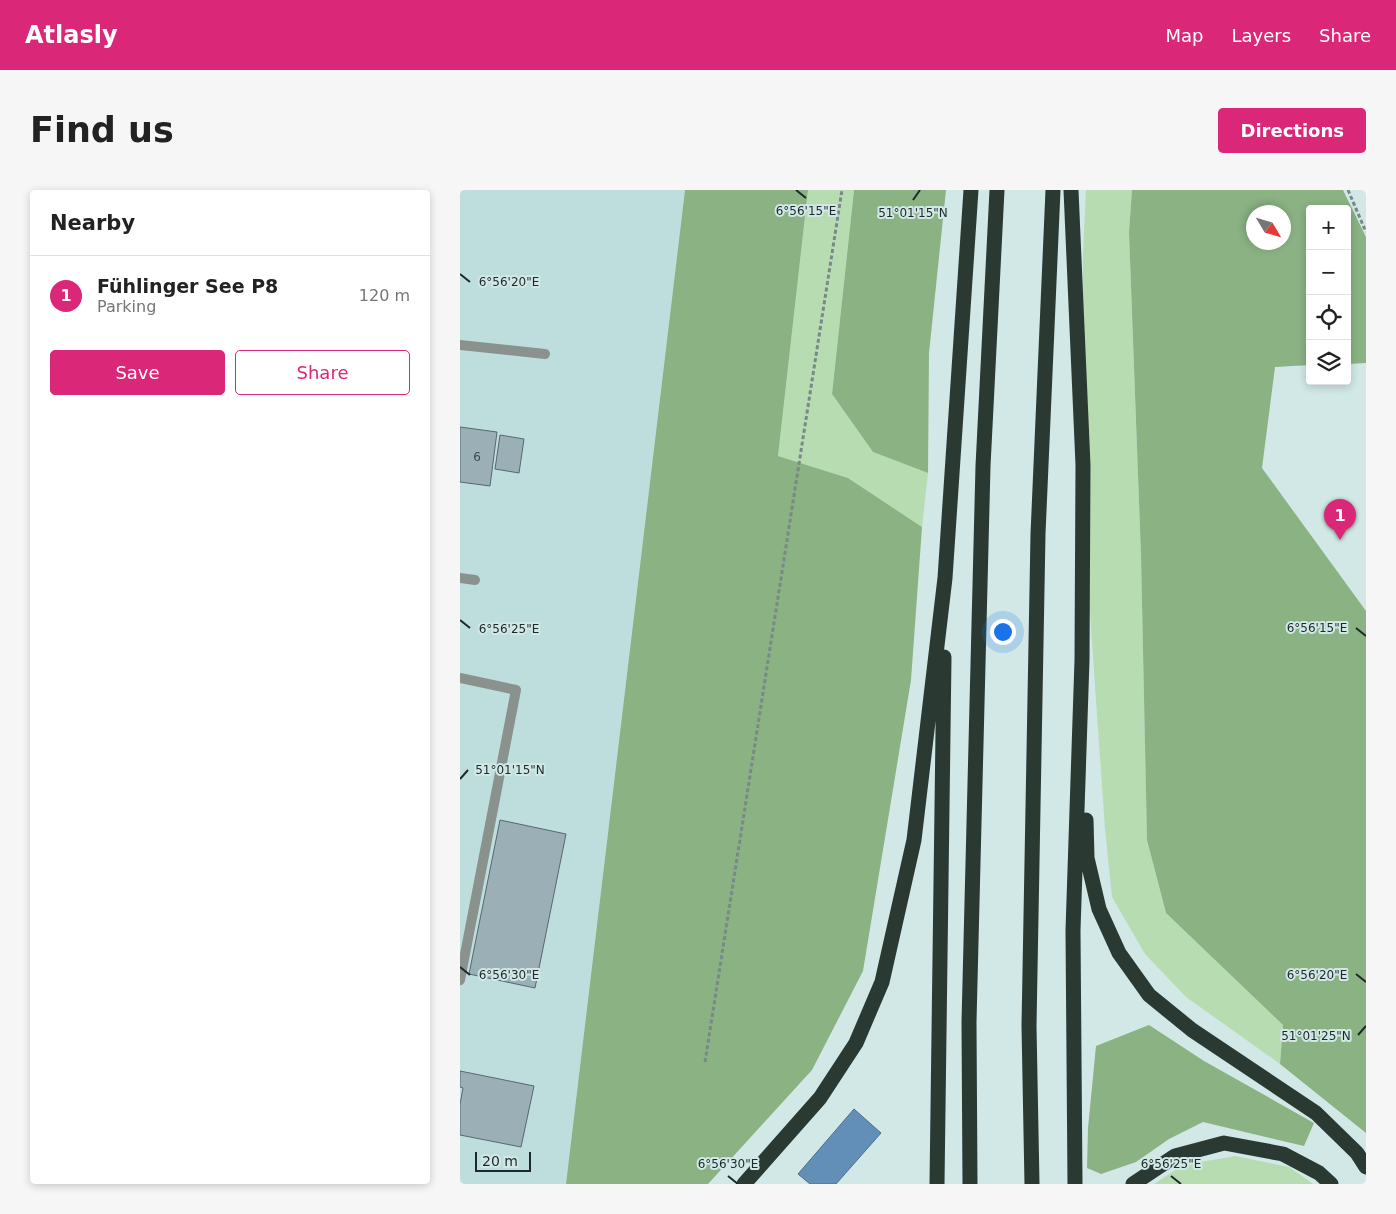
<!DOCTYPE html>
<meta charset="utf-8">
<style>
:root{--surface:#fff;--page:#f6f6f6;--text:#222;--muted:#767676;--line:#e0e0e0;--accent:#db2777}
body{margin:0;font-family:"DejaVu Sans",sans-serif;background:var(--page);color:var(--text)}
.controls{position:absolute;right:15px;top:15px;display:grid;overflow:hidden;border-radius:5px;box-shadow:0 2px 8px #0003}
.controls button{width:45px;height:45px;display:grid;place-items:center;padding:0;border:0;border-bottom:1px solid var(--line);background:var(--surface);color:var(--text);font:25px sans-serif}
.compass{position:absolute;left:786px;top:15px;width:45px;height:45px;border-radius:50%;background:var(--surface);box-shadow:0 2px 8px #0003;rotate:128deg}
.scale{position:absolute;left:15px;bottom:12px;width:56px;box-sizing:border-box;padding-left:5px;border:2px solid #1f2828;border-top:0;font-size:14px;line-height:18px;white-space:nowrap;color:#1f2828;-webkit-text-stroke:4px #d1e8e7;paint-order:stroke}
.you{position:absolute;left:542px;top:441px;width:18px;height:18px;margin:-12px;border:4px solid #fff;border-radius:50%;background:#1a73e8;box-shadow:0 0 0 8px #1a73e833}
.badge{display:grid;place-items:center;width:32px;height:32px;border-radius:50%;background:var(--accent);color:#fff;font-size:16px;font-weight:700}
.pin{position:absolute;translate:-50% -41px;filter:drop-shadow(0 1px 2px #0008)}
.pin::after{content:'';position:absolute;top:26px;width:18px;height:15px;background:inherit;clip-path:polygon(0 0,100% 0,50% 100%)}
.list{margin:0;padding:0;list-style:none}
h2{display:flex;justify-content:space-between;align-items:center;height:65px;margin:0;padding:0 20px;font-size:21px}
h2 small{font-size:16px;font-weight:400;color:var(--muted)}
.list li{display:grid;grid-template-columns:32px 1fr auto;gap:15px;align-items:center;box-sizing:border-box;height:80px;padding:0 20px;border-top:1px solid var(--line)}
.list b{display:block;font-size:19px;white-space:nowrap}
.list p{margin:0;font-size:16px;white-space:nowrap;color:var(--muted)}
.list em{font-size:16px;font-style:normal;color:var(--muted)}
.actions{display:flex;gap:10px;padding:15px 20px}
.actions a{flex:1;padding:11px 0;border:1px solid var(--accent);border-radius:5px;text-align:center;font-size:18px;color:var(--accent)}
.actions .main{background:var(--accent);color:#fff}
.icon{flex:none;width:28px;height:28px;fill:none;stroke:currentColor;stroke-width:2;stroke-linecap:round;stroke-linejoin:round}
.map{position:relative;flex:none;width:906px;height:994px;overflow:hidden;border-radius:5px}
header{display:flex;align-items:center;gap:30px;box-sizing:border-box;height:70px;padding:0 25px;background:var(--accent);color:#fff}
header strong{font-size:24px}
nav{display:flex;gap:28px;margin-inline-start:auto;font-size:18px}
.intro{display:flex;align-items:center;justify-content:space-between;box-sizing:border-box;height:120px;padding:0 30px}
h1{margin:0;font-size:35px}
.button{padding:12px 22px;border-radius:5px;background:var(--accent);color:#fff;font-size:18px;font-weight:700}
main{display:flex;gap:30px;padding:0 30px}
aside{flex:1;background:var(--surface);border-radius:5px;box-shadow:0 2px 8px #0003}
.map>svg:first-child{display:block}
</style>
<header>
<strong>Atlasly</strong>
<nav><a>Map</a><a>Layers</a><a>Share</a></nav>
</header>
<div class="intro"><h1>Find us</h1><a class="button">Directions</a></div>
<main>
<aside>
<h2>Nearby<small></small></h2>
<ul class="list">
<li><span class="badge">1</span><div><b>Fühlinger See P8</b><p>Parking</p></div><em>120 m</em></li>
</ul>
<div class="actions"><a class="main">Save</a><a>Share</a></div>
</aside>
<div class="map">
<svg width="906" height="994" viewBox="0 0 906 994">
<rect width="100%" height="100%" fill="#d1e8e7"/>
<!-- built -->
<path fill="#bededd" d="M0 0H225L106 994H0Z"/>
<!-- green -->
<path fill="#b8dcb2" d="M348 0H394L372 204 413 262 468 283 462 337 388 288 318 266Z
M626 0H672L669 42 681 365 687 650 706 723 823 835 820 874 726 807 685 764 652 707 645 639 622 309 623 63Z
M775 966 829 977 853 994H694L723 975Z"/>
<!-- forest -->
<path fill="#8ab283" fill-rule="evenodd" d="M225 0H348L318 266 388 288 462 337 451 490 403 781 352 880 248 994H106Z
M394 0H486L469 163 468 283 413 262 372 204Z
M672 0H883L906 47V173L887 174V19H850V175L815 177 802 278 906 421V943L820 874 823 835 706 723 687 650 681 365 669 42ZM824 22V52H794V22Z
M689 835 744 871 854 933 844 956 743 932 709 949 676 972 641 984 627 978 628 938 636 856Z"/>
<!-- water -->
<path fill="#618fb7" stroke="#4d708c" d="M394 919 421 943 376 994H350L338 984Z"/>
<!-- building -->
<path fill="#9bafb6" stroke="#56686f" d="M0 237 37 242 30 296 0 292Z
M40 245 64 249 59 283 35 279Z
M40 630 106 644 75 798 9 784Z
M0 881 74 896 61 957 0 945V914L3 898 0 897Z"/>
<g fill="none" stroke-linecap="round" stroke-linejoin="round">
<!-- path -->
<path stroke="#798989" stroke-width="3" stroke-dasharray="4 2.5" stroke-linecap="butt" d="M888 0 906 42
M245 872 382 0"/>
<!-- service -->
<path stroke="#8a928e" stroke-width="10" d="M0 155 85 164
M0 388 15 390
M0 488 56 500 0 790"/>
<!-- motorway -->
<path stroke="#2a3a33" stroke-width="15" d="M611 0 623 275 622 470 613 740 615 994
M626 630 627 668 639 719 659 763 689 805 732 840 856 923 897 963 906 977
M284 994 360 908 396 853 422 792 454 650 485 388 511 0
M477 994 484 467
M510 994 509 832 523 276 537 0
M572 994 569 836 578 344 593 0
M673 994 715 966 764 953 823 964 859 983 871 994"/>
</g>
<!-- ticks -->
<path fill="none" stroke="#1f2828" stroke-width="2" d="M336 0 346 8M453 10 460 0M0 84 10 92M0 430 10 438M896 438 906 446M0 589 8 580M0 777 10 785M896 784 906 792M898 845 906 836M268 986 278 994M711 986 721 994"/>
<g text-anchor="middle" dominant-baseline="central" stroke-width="4" stroke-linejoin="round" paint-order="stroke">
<!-- number labels -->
<g font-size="12" fill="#3e4a4c">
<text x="17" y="267">6</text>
</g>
</g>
<g font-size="12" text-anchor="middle" fill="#1f2828" stroke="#d1e8e7" stroke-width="4" stroke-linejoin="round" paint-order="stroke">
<text x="346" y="25">6°56'15"E</text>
<text x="453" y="27">51°01'15"N</text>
<text x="49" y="96">6°56'20"E</text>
<text x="857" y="442">6°56'15"E</text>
<text x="49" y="443">6°56'25"E</text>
<text x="50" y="584">51°01'15"N</text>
<text x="857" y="789">6°56'20"E</text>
<text x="49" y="789">6°56'30"E</text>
<text x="856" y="850">51°01'25"N</text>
<text x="268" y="978">6°56'30"E</text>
<text x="711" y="978">6°56'25"E</text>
</g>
</svg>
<div class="controls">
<button>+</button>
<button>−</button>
<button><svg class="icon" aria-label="locate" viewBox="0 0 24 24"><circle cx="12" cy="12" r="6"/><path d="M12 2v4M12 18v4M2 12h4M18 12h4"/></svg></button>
<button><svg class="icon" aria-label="layers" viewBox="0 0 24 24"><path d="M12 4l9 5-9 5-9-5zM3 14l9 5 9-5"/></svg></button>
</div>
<svg class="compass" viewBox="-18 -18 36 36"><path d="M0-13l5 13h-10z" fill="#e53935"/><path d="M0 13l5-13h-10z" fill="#767676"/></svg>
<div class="scale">20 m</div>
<div class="you"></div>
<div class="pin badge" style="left:880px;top:350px">1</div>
</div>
</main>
